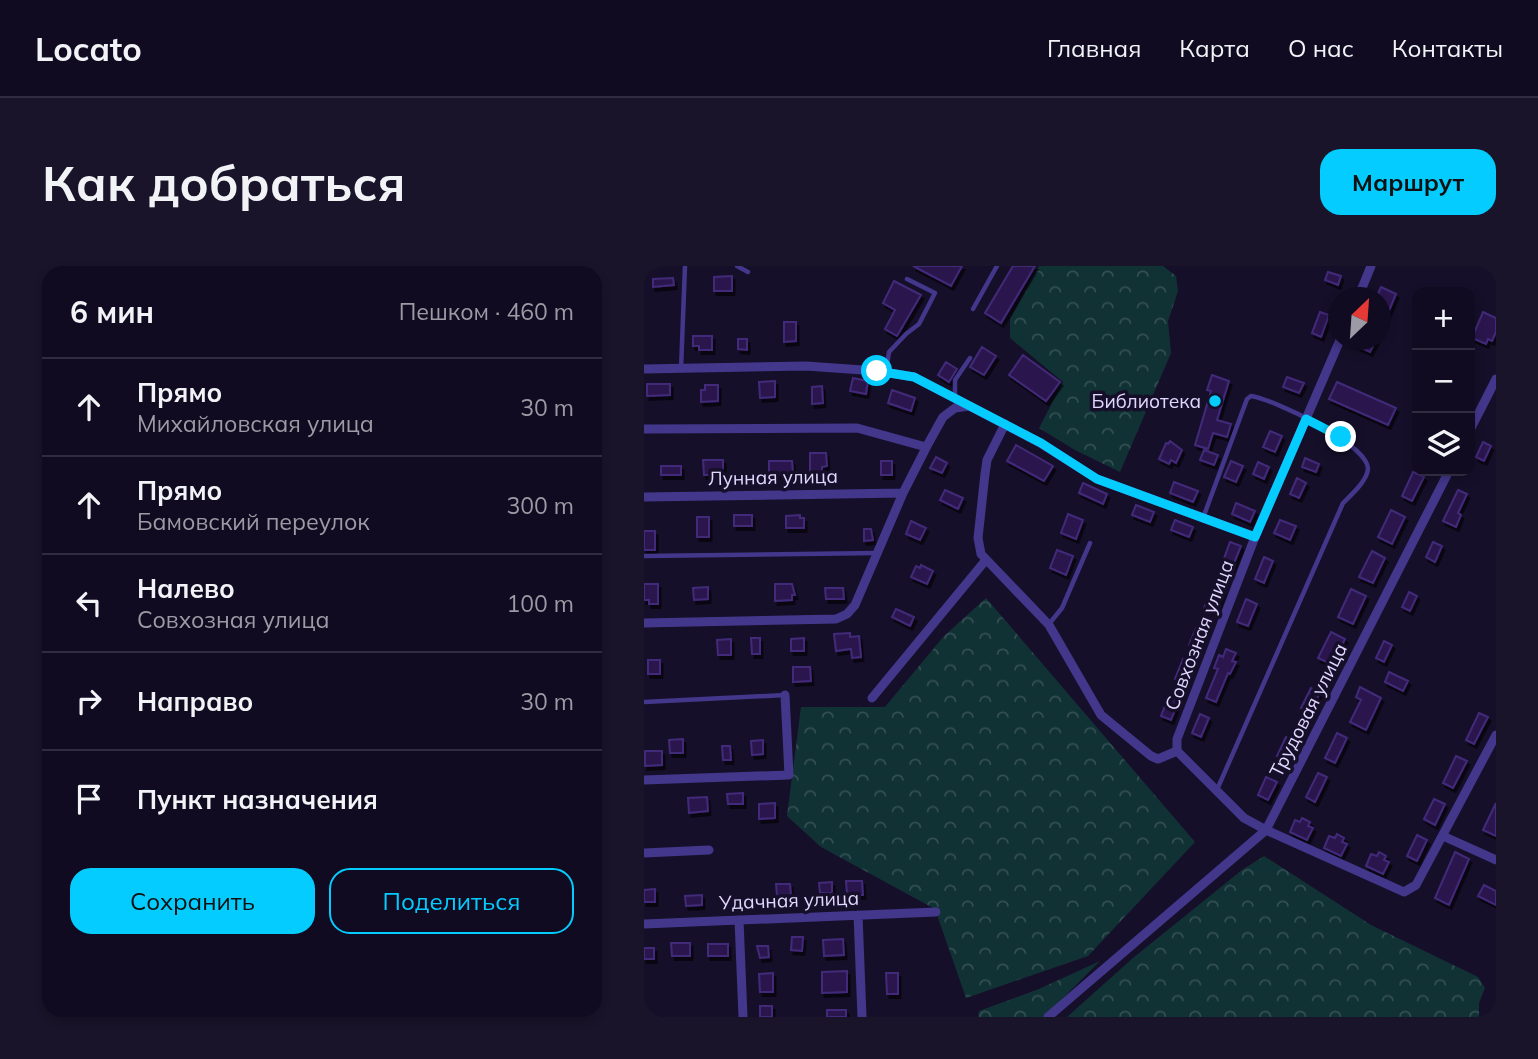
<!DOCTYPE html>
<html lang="ru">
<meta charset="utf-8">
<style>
:root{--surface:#100b20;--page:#191429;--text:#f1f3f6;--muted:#9c9ba5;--line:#302b3e;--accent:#04ccff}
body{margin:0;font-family:Mulish,sans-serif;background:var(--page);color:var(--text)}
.controls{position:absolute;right:21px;top:21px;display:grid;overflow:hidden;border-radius:14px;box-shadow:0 4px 10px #0003}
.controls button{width:63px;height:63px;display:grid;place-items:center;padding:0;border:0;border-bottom:2px solid var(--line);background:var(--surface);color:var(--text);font:35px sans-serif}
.compass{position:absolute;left:684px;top:21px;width:63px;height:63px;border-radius:50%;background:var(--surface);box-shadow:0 4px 10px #0003;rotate:25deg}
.stop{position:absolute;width:21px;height:21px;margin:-16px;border:5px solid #04ccff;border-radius:50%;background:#fff}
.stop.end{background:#04ccff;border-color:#fff;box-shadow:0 2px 7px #0008}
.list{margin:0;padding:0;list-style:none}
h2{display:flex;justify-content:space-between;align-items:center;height:91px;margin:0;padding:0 28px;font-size:30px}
h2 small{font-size:23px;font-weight:400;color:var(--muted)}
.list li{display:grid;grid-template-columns:46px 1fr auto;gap:21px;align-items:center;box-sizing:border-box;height:98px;padding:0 28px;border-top:2px solid var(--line)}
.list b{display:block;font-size:26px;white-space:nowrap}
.list p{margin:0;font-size:23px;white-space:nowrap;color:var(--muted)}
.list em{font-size:23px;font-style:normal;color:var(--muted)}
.actions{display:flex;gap:14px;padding:21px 28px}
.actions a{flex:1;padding:16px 0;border:2px solid var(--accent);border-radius:21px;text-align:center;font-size:24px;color:var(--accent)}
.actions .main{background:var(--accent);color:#111}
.icon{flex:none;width:38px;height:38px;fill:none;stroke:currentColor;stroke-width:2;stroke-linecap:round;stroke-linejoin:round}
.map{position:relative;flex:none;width:852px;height:751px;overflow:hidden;border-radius:21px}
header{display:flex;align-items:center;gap:42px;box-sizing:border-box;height:98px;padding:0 35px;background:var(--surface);border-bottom:2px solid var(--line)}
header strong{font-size:33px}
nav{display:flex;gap:38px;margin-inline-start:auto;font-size:24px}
.intro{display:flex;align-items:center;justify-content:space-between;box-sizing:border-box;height:168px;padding:0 42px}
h1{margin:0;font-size:49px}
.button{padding:18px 32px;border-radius:21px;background:var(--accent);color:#111;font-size:24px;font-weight:700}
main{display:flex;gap:42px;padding:0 42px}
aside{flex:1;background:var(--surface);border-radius:21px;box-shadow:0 4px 10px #0003}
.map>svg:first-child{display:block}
</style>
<header>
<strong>Locato</strong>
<nav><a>Главная</a><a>Карта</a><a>О нас</a><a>Контакты</a></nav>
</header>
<div class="intro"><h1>Как добраться</h1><a class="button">Маршрут</a></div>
<main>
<aside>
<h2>6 мин<small>Пешком · 460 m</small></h2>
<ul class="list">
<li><svg class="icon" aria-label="ahead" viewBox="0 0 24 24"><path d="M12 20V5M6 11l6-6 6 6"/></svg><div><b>Прямо</b><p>Михайловская улица</p></div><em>30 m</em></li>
<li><svg class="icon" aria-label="ahead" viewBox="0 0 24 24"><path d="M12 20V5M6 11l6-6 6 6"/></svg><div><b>Прямо</b><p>Бамовский переулок</p></div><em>300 m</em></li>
<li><svg class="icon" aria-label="left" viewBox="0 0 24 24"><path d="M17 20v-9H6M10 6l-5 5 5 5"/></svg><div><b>Налево</b><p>Совхозная улица</p></div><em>100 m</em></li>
<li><svg class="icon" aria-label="right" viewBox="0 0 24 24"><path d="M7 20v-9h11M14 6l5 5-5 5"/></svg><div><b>Направо</b></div><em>30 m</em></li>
<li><svg class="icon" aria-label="arrive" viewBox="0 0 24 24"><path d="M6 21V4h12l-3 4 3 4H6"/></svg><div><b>Пункт назначения</b></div></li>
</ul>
<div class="actions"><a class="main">Сохранить</a><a>Поделиться</a></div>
</aside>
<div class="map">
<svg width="852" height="751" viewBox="0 0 852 751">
<defs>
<pattern id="forest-crowns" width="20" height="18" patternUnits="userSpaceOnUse" patternTransform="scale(1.75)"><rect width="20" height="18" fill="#113235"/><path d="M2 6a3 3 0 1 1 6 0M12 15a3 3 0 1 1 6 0" fill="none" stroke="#334f53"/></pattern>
<filter id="shadow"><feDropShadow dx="2.5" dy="4" stdDeviation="0" flood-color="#0009"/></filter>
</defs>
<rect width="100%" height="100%" fill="#160f2a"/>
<!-- forest -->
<path fill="url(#forest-crowns)" d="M395 0H519L532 10 534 25 524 55 527 87 476 206 431 184 395 162 419 116 366 72V53Z
M342 332 551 576 444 690 322 732 291 643 177 581 143 550 157 441H241L300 370Z
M620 590 727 659 834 711 841 722 835 737V751H423L489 692 598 604Z
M456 695 400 751H334L335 745 395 723Z"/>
<!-- building -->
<path fill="#29194d" stroke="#422a7a" stroke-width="2" filter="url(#shadow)" d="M269 0H318L307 20Z
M369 0H391L357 57 341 47Z
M684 6 697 10 694 19 681 14Z
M88 10V25H70V11Z
M29 12 30 19 9 21V13Z
M250 15 277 29 253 70 241 63 251 44 239 37Z
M737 21 752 28 737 64V32H732Z
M676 46 685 49 677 71 668 67Z
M839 46 852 52V66L848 75 844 73 842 78 828 72Z
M140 56H152V75L140 76Z
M49 70H68V84H55V80H49Z
M94 73H103V84L94 83Z
M713 74H732L726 86 711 79Z
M338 81 352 90 340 109 326 101Z
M379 89 416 116 402 135 365 109Z
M302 96 313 103 305 116 294 109Z
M568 109 585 115 573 154 587 158 583 171 569 167 564 183 551 179 567 125 563 124Z
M643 111 660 117 655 127 639 121Z
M209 112 224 115 222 128 206 125Z
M131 115V131L116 132 115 116Z
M693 116 752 142 744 159 685 133Z
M3 118H26V129L3 130Z
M61 119H74V135L57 136V124H61Z
M178 120 179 137 168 138V121Z
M248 124 271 132 267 145 244 137Z
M626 165 638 170 631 186 619 181Z
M526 175 538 184 532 197 527 194 525 198 515 193 522 177 524 178Z
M839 176 847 180 840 195 832 191Z
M372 179 409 200 400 215 363 195Z
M560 184 574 189 570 199 556 194Z
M166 187H182L183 200 178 201V210H166Z
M292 191 303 197 298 207 286 202Z
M661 192 675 198 672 206 658 201Z
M59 194H79V209H60Z
M125 195H148L149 207 125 210Z
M237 195H248V209H237Z
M587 195 599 200 592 216 580 211Z
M614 196 625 201 620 213 609 208Z
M17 200H37V209H17Z
M769 206 780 211 768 235 758 230Z
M653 212 662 217 655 232 646 228Z
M530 216 554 225 549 236 526 227Z
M439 217 463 228 459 238 435 227Z
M301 224 319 232 314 243 296 234Z
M814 224 823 228 814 247 817 249 812 261 799 255Z
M592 237 611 245 606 256 588 248Z
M492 239 510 246 506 256 488 249Z
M747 244 761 251 748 278 734 271Z
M424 248 439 254 432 273 417 267Z
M90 249H108V260H90Z
M156 249V252H160V262H142V250Z
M53 251H65V271H53Z
M531 254 549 261 545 271 527 264Z
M636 254 652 260 646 274 630 267Z
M267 255 282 262 276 274 262 268Z
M220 263H227L229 274 220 275Z
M0 265H11V284H0Z
M586 276 597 280 588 302 578 298Z
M789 276 798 280 791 296 782 291Z
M413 284 429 290 422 309 406 302Z
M728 285 741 292 729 317 715 311Z
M620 291 629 295 620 317 611 313Z
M277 299 289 305 283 318 267 311 272 300 276 302Z
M0 318H14V338H5V334H0Z
M131 318H148L151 329H148V334L131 335Z
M64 321V333L50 334 49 322Z
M569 321 579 325 571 346 560 342Z
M181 322H199L200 333H182Z
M707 323 722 330 709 358 694 351Z
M765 326 773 330 766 345 758 341Z
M602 333 613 338 604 360 593 356Z
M252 343 270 351 266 360 248 351Z
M552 362 561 365 554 383 545 379Z
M687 366 701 373 689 399 674 392Z
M206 367V371L215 370 217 391 208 392 207 383 192 385 190 368Z
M107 372H116V388H108Z
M160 372V385H147V373Z
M87 373V389H74L73 374Z
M740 375 748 379 740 396 732 392Z
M582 383 592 387 588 395 592 396 586 408 584 407 572 436 562 432 574 403 570 402 575 389 579 391Z
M539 393 549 397 541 417 531 413Z
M4 394H16V408H4Z
M149 401H166L167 415 149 416Z
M745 406 764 415 759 425 741 416Z
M716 421 737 432 722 464 706 456 717 434 712 431Z
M667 422 676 427 666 446 657 442Z
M525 430 535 434 527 454 517 450Z
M835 447 844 451 830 478 822 474Z
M556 448 565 452 557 471 548 467Z
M693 467 703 472 691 497 681 492Z
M642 471 651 476 642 495 633 490Z
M39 473V487H26L25 474Z
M119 474V488L108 489 107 475Z
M78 480H86L87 494H79Z
M1 485H18V499L1 500Z
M812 490 823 495 809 522 799 517Z
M674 507 683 511 671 536 662 531Z
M622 511 633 516 624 534 614 529Z
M99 527V538H84L83 528Z
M63 531 64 545 45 547 44 532Z
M790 533 801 538 791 559 780 553Z
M131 537V552L115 553V538Z
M852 537V570L839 564Z
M658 552 666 556 664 560 669 562 663 574 646 566 651 554 656 556Z
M693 568 700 572 698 576 703 578 697 590 680 582 685 570 691 572Z
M773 569 783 574 773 595 763 590Z
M735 586 742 590 740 594 745 596 739 608 722 600 727 588 733 590Z
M811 586 825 593 805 639 791 632Z
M202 615H218L219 629H203Z
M188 616V627H176L175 617Z
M132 618H146L147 630H133Z
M840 619 852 625V639L834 630Z
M11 623V636H0V624Z
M58 629V639L42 640 41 630Z
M148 671H159L158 685 147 684Z
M199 673 200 689 180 690 179 674Z
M27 677H46V690H28Z
M64 678H84V690H64Z
M113 680H124L125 691 116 692Z
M0 682H10V693H0Z
M203 705V726L178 727V706Z
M129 707V726H116L115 708Z
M242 707H254V728H243Z
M116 740H128V751H116Z
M183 744H202V751H183Z"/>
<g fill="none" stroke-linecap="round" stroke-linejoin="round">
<!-- service -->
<path stroke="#43378c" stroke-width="4.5" d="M93 0 104 6
M329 43 353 0
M37 103 41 0
M242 106 245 86 262 68 275 58 291 27 263 13
M311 131V114L326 92
M559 252 603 133 607 130C629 133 724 178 724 203 723 215 707 229 699 237L572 526
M0 290 234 287
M405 358 418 342 446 277
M0 436 141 429"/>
<!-- minor -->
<path stroke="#43378c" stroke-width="9" d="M714 32 727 0
M0 103 162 100 233 105 270 111 396 177 453 213 611 271
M361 158 343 194 341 208 334 272 337 288 405 359 457 449 507 490 514 493 533 485
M0 163 213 162 282 181
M826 164 852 113
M805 205 622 564 760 626 772 619 852 469
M0 231 259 227
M0 357 192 353 203 348 211 339 259 227 284 178 299 151 311 142 325 140
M228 432 341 295
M533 485V473L611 271 696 74
M0 514 145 509 141 429
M799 570 852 594
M0 587 65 584
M214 649 218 751
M95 654 99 751
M0 658 292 646
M404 751 622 564 600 552 533 485"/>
</g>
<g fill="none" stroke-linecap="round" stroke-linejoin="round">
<!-- route -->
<path stroke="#04ccff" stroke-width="9" d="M233 105 270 111 397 177 453 213 611 271 662 153 697 171"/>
</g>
<!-- markers -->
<circle fill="#04ccff" stroke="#160f2a" stroke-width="2.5" cx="571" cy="135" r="7"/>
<g text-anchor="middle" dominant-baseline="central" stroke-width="7" stroke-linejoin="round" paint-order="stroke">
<!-- poi labels -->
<g font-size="19" fill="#e1d8ff" stroke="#160f2a" text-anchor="end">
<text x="557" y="135">Библиотека</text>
</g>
<!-- street labels -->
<g font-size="19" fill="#e1d8ff" stroke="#160f2a">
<text transform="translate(129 211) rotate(-1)">Лунная улица</text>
<text transform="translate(555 369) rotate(-69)">Совхозная улица</text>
<text transform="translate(664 444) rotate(-63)">Трудовая улица</text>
<text transform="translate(145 634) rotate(-2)">Удачная улица</text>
</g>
</g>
</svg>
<div class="controls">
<button>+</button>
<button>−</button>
<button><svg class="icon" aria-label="layers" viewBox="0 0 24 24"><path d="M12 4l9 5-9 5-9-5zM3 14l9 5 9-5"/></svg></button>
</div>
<svg class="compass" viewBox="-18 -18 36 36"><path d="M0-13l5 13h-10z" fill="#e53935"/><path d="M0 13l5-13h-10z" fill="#9c9ba5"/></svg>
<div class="stop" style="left:233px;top:105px"></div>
<div class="stop end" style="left:697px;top:171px"></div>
</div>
</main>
